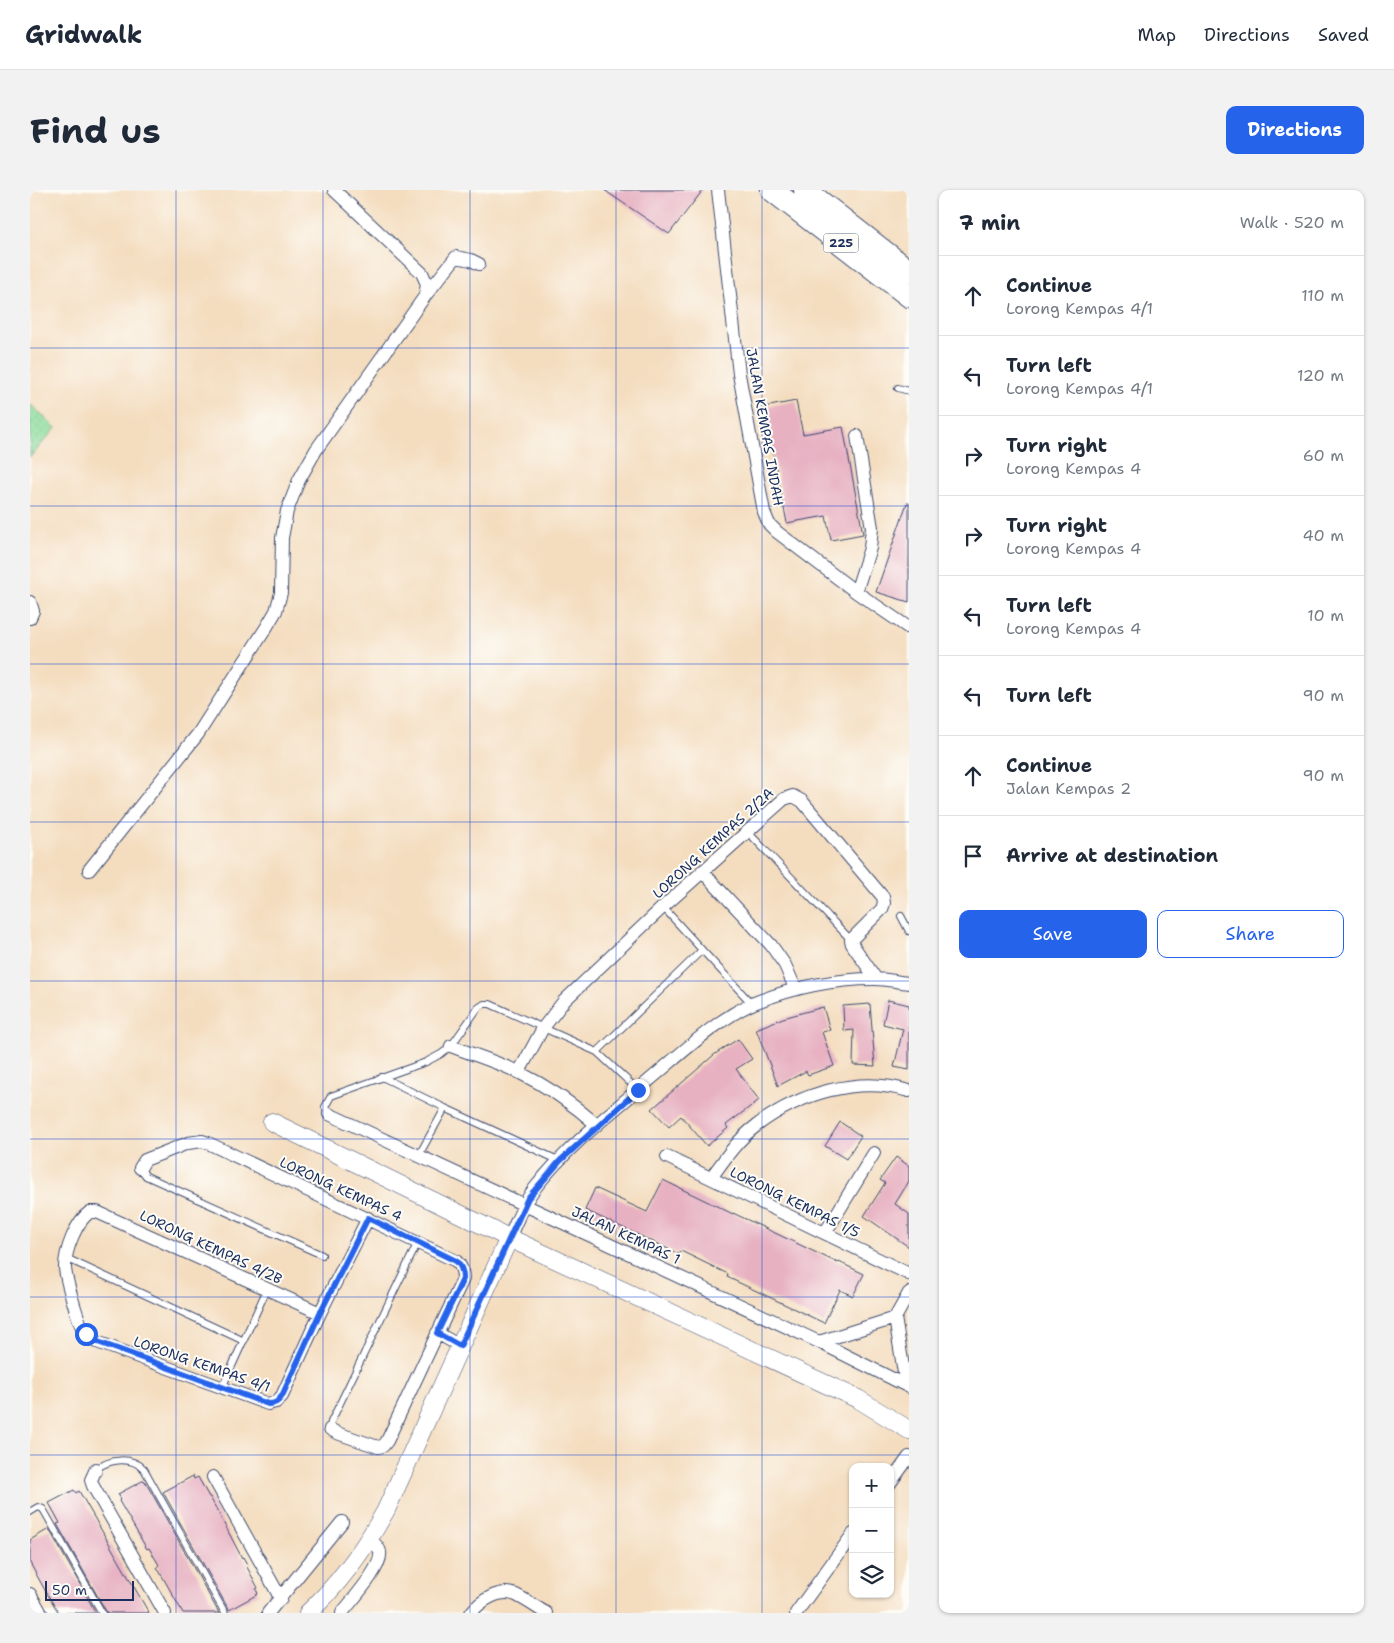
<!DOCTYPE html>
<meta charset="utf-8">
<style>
:root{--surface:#fff;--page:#f2f2f3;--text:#1f2937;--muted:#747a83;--line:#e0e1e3;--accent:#2563eb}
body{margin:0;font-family:"Shantell Sans",sans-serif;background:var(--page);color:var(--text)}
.controls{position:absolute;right:15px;bottom:15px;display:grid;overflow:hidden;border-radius:10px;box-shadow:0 1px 4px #0004}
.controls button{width:45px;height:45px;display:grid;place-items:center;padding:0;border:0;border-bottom:1px solid var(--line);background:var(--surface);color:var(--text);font:25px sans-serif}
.scale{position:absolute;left:15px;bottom:12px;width:89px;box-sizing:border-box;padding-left:5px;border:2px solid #1b2f5e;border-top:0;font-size:14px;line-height:18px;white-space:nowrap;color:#1b2f5e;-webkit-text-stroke:4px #fdfcf7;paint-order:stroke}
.stop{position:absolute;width:15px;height:15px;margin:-11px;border:4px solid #2563eb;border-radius:50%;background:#fff}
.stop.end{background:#2563eb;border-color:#fff;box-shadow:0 1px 5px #0008}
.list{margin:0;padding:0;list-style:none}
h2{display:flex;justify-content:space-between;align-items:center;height:65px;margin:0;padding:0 20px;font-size:21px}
h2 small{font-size:16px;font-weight:400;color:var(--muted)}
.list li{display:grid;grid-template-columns:32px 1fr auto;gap:15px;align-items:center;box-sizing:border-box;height:80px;padding:0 20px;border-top:1px solid var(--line)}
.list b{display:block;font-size:19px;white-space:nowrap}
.list p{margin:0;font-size:16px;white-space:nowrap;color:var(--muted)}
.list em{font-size:16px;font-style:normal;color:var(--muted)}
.actions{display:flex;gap:10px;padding:15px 20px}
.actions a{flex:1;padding:11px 0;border:1px solid var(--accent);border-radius:10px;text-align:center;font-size:18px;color:var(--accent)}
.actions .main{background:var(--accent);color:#fff}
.icon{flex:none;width:28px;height:28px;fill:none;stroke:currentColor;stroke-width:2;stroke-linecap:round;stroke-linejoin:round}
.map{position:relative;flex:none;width:879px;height:1423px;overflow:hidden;border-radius:10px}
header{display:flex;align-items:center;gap:30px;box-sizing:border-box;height:70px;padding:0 25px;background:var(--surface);border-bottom:1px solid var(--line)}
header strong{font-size:24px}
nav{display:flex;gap:28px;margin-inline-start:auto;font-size:18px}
.intro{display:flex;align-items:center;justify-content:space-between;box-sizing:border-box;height:120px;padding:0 30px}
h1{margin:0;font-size:35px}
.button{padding:12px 22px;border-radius:10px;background:var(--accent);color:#fff;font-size:18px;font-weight:700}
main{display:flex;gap:30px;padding:0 30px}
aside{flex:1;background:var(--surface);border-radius:10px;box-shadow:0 1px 4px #0004}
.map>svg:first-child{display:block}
</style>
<header>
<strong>Gridwalk</strong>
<nav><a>Map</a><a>Directions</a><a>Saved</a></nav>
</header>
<div class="intro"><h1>Find us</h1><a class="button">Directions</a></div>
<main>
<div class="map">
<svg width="879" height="1423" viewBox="0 0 879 1423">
<defs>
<pattern id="park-dots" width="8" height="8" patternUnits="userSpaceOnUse" patternTransform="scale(1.25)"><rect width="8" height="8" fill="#8adb9a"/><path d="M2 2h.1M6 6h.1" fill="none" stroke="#76bc87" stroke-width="1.8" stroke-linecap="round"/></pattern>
</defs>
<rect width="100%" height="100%" fill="#fdfcf7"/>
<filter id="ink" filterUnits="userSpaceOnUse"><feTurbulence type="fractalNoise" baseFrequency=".02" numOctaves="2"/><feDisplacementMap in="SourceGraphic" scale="10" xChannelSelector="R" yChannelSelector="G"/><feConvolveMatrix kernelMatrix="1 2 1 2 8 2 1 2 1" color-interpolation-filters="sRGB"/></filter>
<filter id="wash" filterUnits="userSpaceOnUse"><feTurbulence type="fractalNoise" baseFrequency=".0096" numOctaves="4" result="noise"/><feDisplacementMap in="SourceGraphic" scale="20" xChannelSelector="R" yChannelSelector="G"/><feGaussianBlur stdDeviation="1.12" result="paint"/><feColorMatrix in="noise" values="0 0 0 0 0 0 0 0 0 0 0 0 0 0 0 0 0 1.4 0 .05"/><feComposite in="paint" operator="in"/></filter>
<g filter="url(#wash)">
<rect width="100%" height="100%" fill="#f4ddbf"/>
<!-- park -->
<path fill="url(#park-dots)" stroke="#52857c" d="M0 214 26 238 0 267Z"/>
<g id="blocks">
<!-- building -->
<path fill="#e7b1c2" d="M574 0H673L639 44Z
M766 211 773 244 813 237 833 344 801 350 796 326 757 333 734 217Z
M877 313H879V412L846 402Z
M858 810 879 815V880L864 877 873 839 853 834Z
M840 814 845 876 823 875 824 840 814 841 813 816Z
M793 817 800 840 792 842 804 876 778 885 776 881 748 896 726 839 753 828Z
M708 849 722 869 706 879 729 910 696 935 698 938 677 956 651 926 639 937 622 919 685 864Z
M810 932 831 946 816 969 795 956Z
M866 967 879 976V991L865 1014 879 1024V1057L834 1026 855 993 850 990Z
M633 990 703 1024V1023L808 1073 809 1072 834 1084 823 1106 810 1100 794 1133 697 1087 698 1084 651 1061 649 1064 555 1020 565 998 617 1022Z
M163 1286 164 1289 168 1287 179 1307H180L212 1368 213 1367 218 1376 217 1377 228 1398 226 1399 228 1404 199 1420 133 1302Z
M114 1290 124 1307 189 1423H153L127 1377 129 1375 119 1358 117 1359 89 1311 91 1309 88 1304Z
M44 1300 46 1303 49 1301 119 1423H77L27 1334 30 1333 19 1313Z
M19 1339 66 1423H29L16 1402 0 1373V1350Z"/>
</g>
</g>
<g filter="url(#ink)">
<use href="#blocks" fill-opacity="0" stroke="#3c496d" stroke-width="1"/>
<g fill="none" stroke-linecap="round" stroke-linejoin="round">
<!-- lane casing -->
<g stroke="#3c496d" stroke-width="8">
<path id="lane" d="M868 198 879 201
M717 641 821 750
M871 726 879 741
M672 760 722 814
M567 862 672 760 633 717
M352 887 415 918 530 971
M299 924 295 917 301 906 396 872 411 864 421 856 448 818 454 814H460L567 862 608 900
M389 965 415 918
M110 978 116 986 292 1065
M36 1068 214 1151
M192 1198 237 1099
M300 1239 301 1232 388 1052
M66 1279C80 1269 101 1266 114 1279L195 1423
M0 1322 8 1317 13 1319 72 1423"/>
</g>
<!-- street casing -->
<g stroke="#3c496d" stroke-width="14">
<path id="street" d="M688 0 709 184 734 322 739 334 747 342 826 402 879 438
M395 106 426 67 441 70 449 74
M826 402 840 358 842 338 827 246
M0 412 3 421 0 428
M59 680 168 544 236 438 246 421 251 403 252 348 257 321 269 290 286 260 395 106 397 94 392 83 304 0
M672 681 741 755 755 775 765 798
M421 856C444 865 468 872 490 883 519 897 543 914 567 935
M489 882 513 838 534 811 633 717 754 609 763 606 772 611 853 707 854 713 852 719 821 750 822 754 846 789
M299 924 789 1152 879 1197
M637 967 879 1084
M110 978 115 970 158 953 172 951 178 953 426 1071C432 1076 433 1082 433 1089L357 1251 353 1256 348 1257 307 1243 300 1239
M681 988C694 970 707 950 726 936 768 904 827 885 879 901
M795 1043 844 963
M479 1048C487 1031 493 1013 505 998 538 955 588 917 629 882 656 859 691 827 724 813 762 798 804 789 845 789 856 789 868 792 879 793
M290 1123 67 1022H60C46 1031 35 1061 35 1077 35 1087 49 1135 55 1143 58 1147 63 1150 67 1152L238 1214 246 1212 252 1206 290 1123 338 1028
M407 1143 430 1156
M789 1152 865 1128
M876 1195 865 1128 879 1103
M66 1279 61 1290 63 1296 135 1423
M183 1287 251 1409
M860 1293 879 1267
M0 1404 11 1423
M238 1423 312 1332
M312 1423C322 1410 353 1377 350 1362 349 1356 343 1353 340 1349
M441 1423C450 1411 470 1398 486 1405 496 1410 506 1417 516 1423
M766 1423 823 1344"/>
</g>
<!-- secondary casing -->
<g stroke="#3c496d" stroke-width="19">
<path id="secondary" d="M242 932 479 1048 828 1209 879 1240
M278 1423C310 1393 335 1358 356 1320L479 1048"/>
</g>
<!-- highway casing -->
<g stroke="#3c496d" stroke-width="24">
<path id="highway" d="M742 0 879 106
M775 0 879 81"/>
</g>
<!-- lane -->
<use href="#lane" stroke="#fff" stroke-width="6"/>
<!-- street -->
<use href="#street" stroke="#fff" stroke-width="12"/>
<!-- secondary -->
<use href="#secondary" stroke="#fff" stroke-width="18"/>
<!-- highway -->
<use href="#highway" stroke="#fff" stroke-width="22"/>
</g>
</g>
<g fill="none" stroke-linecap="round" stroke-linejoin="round" filter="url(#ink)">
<!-- route -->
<path stroke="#2563eb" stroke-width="6" d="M56 1144 68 1152 238 1214C245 1214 248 1212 252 1206L290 1123 338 1028 426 1071C432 1076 433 1082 433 1089L407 1143 430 1156 498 1008 530 971 608 900"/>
</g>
<!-- grid -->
<path fill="none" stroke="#1d4ed8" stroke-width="1" stroke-opacity="0.55" d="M146 0V1423M293 0V1423M440 0V1423M586 0V1423M732 0V1423M0 158H879M0 316H879M0 474H879M0 632H879M0 791H879M0 949H879M0 1107H879M0 1265H879"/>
<g text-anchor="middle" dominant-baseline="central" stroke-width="4" stroke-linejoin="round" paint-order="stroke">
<!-- shield labels -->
<rect fill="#fdfcf7" stroke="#5f6c8c" stroke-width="1" x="793.5" y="43.5" width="35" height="19" rx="4"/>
<g font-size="12" font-weight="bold" fill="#1b2f5e">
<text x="811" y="53">225</text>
</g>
<!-- street labels -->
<g font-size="14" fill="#1b2f5e" stroke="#fdfcf7">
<text transform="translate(735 237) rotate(80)">JALAN KEMPAS INDAH</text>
<text transform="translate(683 653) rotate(-42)">LORONG KEMPAS 2/2A</text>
<text transform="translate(311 999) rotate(25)">LORONG KEMPAS 4</text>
<text transform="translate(765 1012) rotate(26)">LORONG KEMPAS 1/5</text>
<text transform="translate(596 1045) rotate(25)">JALAN KEMPAS 1</text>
<text transform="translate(181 1057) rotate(25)">LORONG KEMPAS 4/2B</text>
<text transform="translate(172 1174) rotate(19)">LORONG KEMPAS 4/1</text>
</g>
</g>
</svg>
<div class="controls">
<button>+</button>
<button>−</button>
<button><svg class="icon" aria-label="layers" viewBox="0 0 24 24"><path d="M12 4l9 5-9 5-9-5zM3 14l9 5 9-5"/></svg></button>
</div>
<div class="scale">50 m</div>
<div class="stop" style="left:56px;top:1144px"></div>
<div class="stop end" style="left:608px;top:900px"></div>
</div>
<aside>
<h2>7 min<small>Walk · 520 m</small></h2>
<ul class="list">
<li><svg class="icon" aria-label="ahead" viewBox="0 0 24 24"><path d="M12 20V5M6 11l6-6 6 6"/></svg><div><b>Continue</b><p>Lorong Kempas 4/1</p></div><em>110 m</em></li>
<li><svg class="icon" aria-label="left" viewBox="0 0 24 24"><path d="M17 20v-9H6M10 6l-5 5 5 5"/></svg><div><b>Turn left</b><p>Lorong Kempas 4/1</p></div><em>120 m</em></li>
<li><svg class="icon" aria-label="right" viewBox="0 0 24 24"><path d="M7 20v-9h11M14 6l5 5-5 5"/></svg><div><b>Turn right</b><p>Lorong Kempas 4</p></div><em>60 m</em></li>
<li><svg class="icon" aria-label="right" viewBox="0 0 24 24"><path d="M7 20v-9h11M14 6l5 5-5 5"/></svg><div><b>Turn right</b><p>Lorong Kempas 4</p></div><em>40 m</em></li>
<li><svg class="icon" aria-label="left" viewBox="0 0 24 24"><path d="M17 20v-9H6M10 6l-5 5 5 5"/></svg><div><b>Turn left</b><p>Lorong Kempas 4</p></div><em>10 m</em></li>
<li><svg class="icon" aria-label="left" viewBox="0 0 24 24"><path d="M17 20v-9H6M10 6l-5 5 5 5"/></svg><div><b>Turn left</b></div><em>90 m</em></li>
<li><svg class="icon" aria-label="ahead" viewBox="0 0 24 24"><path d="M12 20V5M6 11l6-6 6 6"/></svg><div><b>Continue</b><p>Jalan Kempas 2</p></div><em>90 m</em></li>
<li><svg class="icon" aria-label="arrive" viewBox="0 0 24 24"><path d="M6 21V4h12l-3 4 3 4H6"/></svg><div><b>Arrive at destination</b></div></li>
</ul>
<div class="actions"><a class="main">Save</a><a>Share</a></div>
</aside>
</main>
